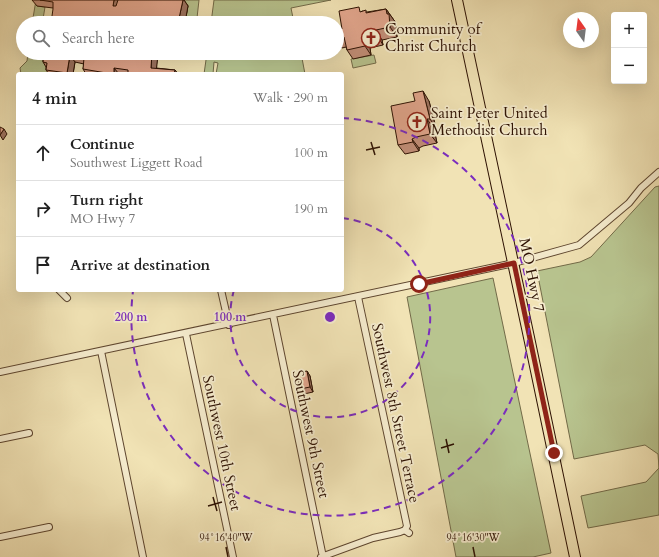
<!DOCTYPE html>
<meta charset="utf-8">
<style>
:root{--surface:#fff;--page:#f2f2f2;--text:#222;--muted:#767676;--line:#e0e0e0}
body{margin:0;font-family:Cardo,serif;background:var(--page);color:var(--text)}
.controls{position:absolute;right:12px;top:12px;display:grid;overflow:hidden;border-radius:4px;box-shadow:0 4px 16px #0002}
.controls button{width:36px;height:36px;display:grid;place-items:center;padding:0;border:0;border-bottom:1px solid var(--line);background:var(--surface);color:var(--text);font:20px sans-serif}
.compass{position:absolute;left:563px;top:12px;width:36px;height:36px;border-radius:50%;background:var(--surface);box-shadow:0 4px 16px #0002;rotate:346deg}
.stop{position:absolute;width:12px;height:12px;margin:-9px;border:3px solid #8f2418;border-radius:50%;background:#fff}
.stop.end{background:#8f2418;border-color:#fff;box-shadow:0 1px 4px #0008}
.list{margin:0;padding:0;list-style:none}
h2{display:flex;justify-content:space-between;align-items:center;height:52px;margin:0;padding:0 16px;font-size:17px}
h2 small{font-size:13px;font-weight:400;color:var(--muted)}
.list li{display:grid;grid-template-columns:26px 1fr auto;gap:12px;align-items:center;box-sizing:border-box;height:56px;padding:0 16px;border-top:1px solid var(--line)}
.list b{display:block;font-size:15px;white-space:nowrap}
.list p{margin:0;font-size:13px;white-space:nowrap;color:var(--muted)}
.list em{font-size:13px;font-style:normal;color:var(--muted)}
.icon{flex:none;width:22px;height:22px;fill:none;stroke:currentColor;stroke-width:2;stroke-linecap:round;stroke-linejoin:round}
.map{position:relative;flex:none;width:659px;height:557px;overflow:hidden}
.search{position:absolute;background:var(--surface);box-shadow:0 4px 16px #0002;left:16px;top:16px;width:328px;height:44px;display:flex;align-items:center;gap:10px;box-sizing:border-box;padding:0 14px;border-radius:22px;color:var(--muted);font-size:15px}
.panel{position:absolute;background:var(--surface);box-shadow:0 4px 16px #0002;left:16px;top:72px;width:328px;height:220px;border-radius:4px}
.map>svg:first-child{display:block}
</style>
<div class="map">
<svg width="659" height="557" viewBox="0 0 659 557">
<rect width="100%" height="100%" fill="#f1e3b5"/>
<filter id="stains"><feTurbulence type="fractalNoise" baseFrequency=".005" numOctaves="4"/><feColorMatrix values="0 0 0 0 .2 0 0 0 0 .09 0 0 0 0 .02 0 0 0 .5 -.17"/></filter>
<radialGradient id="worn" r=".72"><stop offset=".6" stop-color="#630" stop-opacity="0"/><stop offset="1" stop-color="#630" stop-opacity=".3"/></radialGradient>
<!-- green -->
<path fill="#b8c48f" stroke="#726a48" d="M36 0 37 6 45 7 43 19 33 18Z
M171 0H199L197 18 186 17 188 5Z
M214 0H331L291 8 294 23H211Z
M28 53 49 59 51 74H21L20 68 27 61Z
M207 53H301L305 74H216L218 63 214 62 213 74H204Z
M374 55 376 63 353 68 351 59Z
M659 186V515L588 528 581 496 646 482 659 468 658 454 645 445 574 459 537 271 580 262 591 257 655 187Z
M493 278 551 553 533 557H456L407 297Z"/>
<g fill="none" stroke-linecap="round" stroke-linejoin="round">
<!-- street casing -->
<g stroke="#5e462f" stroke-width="8">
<path id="street" d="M59 290 67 298
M221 290 229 325
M358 297 407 526 405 530 409 533
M273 315 323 557
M186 334 233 557
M101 351 143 557
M0 372 514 263 579 245 629 203 641 188 659 172
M0 439 29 433
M0 537 49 527
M321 557 373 538 400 532 405 530"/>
</g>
<!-- primary casing -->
<g stroke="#2d1102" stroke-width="12">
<path id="primary" d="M457 0C496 186 537 371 575 557"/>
</g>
<!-- street -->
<use href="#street" stroke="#f6edcf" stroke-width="6"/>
<!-- primary -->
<use href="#primary" stroke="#f1e3b5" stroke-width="10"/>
</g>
<!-- wall -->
<path fill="#c28e78" stroke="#2d1102" d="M32 0H184L188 6 186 17 53 8 37 6Z
M386 9 396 23 397 37 382 40 383 45 370 48 371 55 353 59 347 50 346 47 342 48 337 41V30L342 29 362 11 367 12Z
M27 53H175L176 55 158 54 156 68 175 70 178 74H86L83 69 84 64 75 62 73 74H49L46 70V67L43 62V58L29 56Z
M429 101 436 128 434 129 437 143 423 146 419 148V151L405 154 398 145Z
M307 371 310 376 313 392 304 394 300 389Z"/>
<!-- shaded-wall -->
<path fill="#9e7462" stroke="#2d1102" d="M114 0H120L118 13 113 6Z
M183 0H184L188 6 186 17 185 23H178Z
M386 9 396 23 397 37 390 27Z
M376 30 382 40 383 45 377 35Z
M363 38 370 48 371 55 365 46Z
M152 53H157L158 54 156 74 151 68Z
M70 55 75 62 73 74H68L67 73Z
M114 68 119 74H114Z
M175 70 178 74H174Z
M423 91 429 101 436 128 430 119Z
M427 119 434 129 437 143 430 134Z
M4 129 7 134 3 140 0 135Z
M412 139 419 148V151L413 142Z
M307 371 310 376 313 392 310 387Z"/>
<!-- building -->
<path fill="#e1a58c" stroke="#2d1102" d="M40 0H114L113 6H116L118 0H183L178 23H51L53 9V2Z
M359 7 360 12 366 10V13L386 9 387 14H389L390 27 376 30 377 35 363 38 365 46 347 50 344 37 337 38V30L342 29 339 11Z
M44 53H152L151 68 175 70 174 74H128V70L114 68V74H112L83 69 84 58 70 55 67 73 46 70 47 63 43 62Z
M423 91 430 119H427L430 134 416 137 412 139 413 142 398 145 391 106 415 101 413 93Z
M0 127 4 129 0 135Z
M307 371 310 387 300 389 297 373Z"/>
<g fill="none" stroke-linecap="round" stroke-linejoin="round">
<!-- route -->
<path stroke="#8f2418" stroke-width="5" d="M419 284 514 263 554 453"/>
</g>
<!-- ticks -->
<path fill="none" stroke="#2d1102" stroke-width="1.5" d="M371 142 375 155M366 150 380 147M446 439 449 453M441 448 454 444M213 497 217 511M208 506 222 502M226 547 228 557M473 547 475 557"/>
<!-- distance rings -->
<g fill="none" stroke="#7b2cbf" stroke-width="2" stroke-dasharray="7 5">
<path d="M342 218A100 100 0 1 1 234 290"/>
<path d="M342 118A199 199 0 1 1 133 291"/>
</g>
<!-- icons -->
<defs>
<g id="church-ring" transform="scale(1)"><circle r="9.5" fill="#f6edcf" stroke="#8f2418" stroke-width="1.5"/><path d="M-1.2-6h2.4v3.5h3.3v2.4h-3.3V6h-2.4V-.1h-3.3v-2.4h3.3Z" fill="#8f2418"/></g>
</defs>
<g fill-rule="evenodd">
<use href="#church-ring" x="371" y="38"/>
<use href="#church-ring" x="417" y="122"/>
</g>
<g text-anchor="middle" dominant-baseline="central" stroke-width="3.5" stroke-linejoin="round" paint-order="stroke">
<!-- poi labels -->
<g font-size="15" fill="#2d1102" stroke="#f6edcf" text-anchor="start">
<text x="385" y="29">Community of<tspan x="385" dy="17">Christ Church</tspan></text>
<text x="431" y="113">Saint Peter United<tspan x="431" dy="17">Methodist Church</tspan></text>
</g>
<!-- street labels -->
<g font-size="15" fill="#2d1102" stroke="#f6edcf">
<text transform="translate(532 275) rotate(78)">MO Hwy 7</text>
<text transform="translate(396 413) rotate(78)">Southwest 8th Street Terrace</text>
<text transform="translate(311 434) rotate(78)">Southwest 9th Street</text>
<text transform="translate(222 443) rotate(78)">Southwest 10th Street</text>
</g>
</g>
<g font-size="10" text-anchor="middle" fill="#2d1102" stroke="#f6edcf" stroke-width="3.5" stroke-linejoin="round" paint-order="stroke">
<text x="226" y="541">94°16'40"W</text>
<text x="473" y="541">94°16'30"W</text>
</g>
<circle cx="330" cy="317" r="6" fill="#7b2cbf" stroke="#f6edcf" stroke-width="2"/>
<g font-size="12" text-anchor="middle" font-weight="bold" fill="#7b2cbf" stroke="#f6edcf" stroke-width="3.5" stroke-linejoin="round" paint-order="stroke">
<text x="131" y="321">200 m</text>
<text x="230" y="321">100 m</text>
</g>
<rect width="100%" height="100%" filter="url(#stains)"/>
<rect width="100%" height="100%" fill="url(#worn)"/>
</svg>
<div class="controls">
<button>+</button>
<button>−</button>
</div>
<svg class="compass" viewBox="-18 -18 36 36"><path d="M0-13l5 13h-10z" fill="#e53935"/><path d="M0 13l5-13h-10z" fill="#767676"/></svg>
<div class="stop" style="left:419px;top:284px"></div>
<div class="stop end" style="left:554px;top:453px"></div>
<div class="search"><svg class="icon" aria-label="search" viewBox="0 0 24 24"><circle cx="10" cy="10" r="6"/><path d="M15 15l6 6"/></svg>Search here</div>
<section class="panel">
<h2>4 min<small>Walk · 290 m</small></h2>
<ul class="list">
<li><svg class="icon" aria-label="ahead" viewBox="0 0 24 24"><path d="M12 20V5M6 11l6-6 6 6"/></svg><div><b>Continue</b><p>Southwest Liggett Road</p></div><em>100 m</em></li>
<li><svg class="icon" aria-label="right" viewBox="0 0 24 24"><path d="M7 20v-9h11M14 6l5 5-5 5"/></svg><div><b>Turn right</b><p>MO Hwy 7</p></div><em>190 m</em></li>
<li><svg class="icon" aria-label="arrive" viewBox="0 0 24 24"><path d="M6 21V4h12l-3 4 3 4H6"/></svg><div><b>Arrive at destination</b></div></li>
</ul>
</section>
</div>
